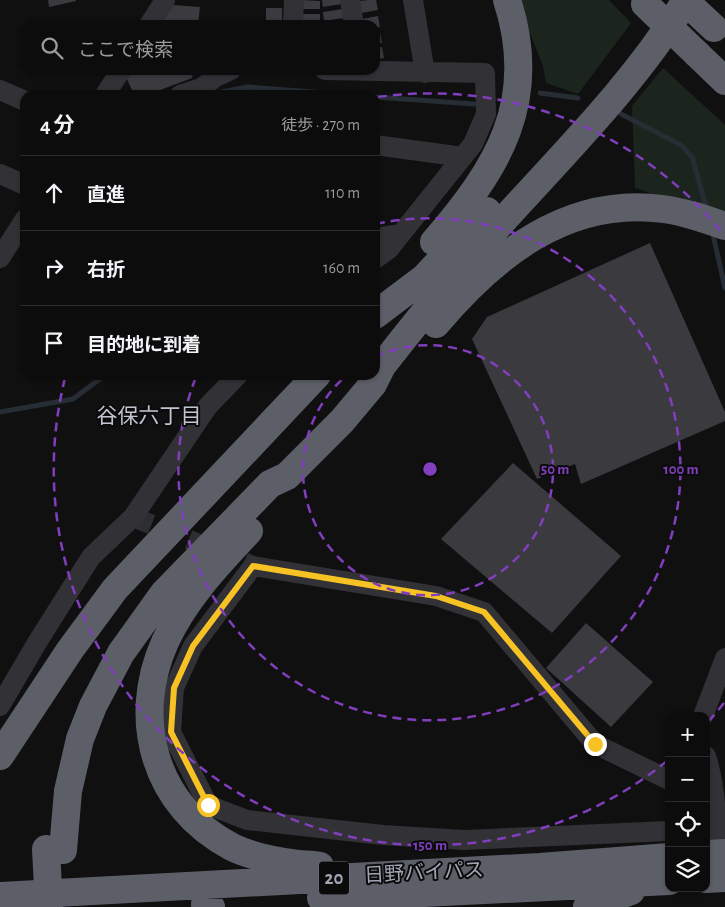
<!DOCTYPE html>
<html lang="ja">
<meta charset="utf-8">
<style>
:root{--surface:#0c0c0d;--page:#1a1a1b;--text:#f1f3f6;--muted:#9a9b9d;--line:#2c2c2e}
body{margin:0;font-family:"Alegreya Sans","Noto Sans JP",sans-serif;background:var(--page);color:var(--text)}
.controls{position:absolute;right:15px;bottom:15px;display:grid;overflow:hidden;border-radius:10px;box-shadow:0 1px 4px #0004}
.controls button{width:45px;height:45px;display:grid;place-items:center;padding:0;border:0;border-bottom:1px solid var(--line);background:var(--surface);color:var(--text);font:25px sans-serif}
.stop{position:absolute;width:15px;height:15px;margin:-11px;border:4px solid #f6c224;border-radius:50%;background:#fff}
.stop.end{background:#f6c224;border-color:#fff;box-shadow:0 1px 5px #0008}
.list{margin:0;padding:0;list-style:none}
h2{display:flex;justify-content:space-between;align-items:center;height:65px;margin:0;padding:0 20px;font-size:21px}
h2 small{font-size:16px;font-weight:400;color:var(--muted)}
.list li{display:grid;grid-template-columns:32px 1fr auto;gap:15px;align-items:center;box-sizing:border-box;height:75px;padding:0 20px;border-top:1px solid var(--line)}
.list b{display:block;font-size:19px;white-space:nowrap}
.list em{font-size:16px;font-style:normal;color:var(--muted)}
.icon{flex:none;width:28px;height:28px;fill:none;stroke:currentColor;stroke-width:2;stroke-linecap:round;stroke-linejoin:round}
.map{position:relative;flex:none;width:725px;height:907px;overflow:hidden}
.search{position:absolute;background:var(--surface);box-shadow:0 1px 4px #0004;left:20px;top:20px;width:360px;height:55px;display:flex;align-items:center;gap:12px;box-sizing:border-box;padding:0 18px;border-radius:15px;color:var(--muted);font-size:19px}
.panel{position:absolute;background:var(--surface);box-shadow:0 1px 4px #0004;left:20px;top:90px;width:360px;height:290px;border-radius:15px}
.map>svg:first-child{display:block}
</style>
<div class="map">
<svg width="725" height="907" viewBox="0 0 725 907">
<rect width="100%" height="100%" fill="#101011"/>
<!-- green -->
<path fill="#1c241e" d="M517 0H609L631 23 578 94 546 83 543 66Z
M663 68 725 125V218L635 188 632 106Z"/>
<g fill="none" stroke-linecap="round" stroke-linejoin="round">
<!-- stream -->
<path stroke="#262d35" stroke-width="5" d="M540 93 578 98
M216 95V93L248 87 352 95
M375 97 474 104
M621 114 681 145 692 157 707 210
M712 230 725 288
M0 412 73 399 105 375"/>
</g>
<!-- building -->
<path fill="#3a3a3f" d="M48 0H76V1L49 7Z
M301 0 320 1V9H301Z
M322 0H341L342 4 323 7Z
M368 0H376L378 10 361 13 359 1Z
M173 5 200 7 198 25H161Z
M266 8H282V20H266Z
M343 9 344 18 324 21 323 12Z
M300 14H320V25H300Z
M378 16 380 27 375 28V25H363L362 19Z
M380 32 382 43 375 44V33Z
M382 47 384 58 375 60V48Z
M132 70H193L192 78 147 95H134L127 79Z
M650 243 725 412V421L581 484 575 464 537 479 472 339 487 317Z
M513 463 621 556 552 633 441 539Z
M586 623 653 682 611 727 546 668Z"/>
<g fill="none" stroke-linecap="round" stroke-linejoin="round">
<!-- minor-tunnel -->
<path stroke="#2d2e31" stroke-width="20" stroke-dasharray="20 10" stroke-linecap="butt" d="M133 517 253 566"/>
<!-- minor -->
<path stroke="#313136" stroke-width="20" d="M350 0 354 25
M413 0 425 73
M149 25 165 0
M293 25 294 0
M325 70 485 73 486 114 473 144 389 249 375 259
M0 90 25 101
M105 95 121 70
M180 95 201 88 216 77 231 70
M375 145 463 157
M0 174 25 185
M375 238 401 234
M0 258 25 219
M0 706 38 641 91 557 133 517 208 406 238 375
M703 716 725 658
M706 756C716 787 716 820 719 853
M669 780 595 744 484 612 436 596 253 566 193 646 174 688 171 732 208 805 247 820 383 835 464 840 669 831"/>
<!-- highway -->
<path stroke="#5d5f68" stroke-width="28" d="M697 54 725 81
M434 242C498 168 540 101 507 0
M375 315 424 278 487 211
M436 324C494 255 568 196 663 209 685 212 705 219 725 226
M249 531C217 565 184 600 165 642 130 720 155 807 232 847 252 857 275 861 298 864 305 865 313 864 320 866
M0 756 70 650 115 589 317 375
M63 850 68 791 80 739 93 706 121 653 164 593 270 484 287 476 342 421 373 384 382 366C420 317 459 270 500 224 565 152 635 83 686 0
M706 854 725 853
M706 879 725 878
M0 896 540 867 669 857
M321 898 669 881
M205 904 211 907
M587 907 631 891"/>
<!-- highway-bridge -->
<path stroke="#5d5f68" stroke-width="28" d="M684 0 714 28
M645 4 697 54
M46 849 49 907"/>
</g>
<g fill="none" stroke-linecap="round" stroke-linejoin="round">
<!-- route -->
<path stroke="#f6c224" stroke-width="6" d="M208 805 171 732 174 688 193 646 253 566 436 596 484 612 595 744"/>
</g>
<!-- distance rings -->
<g fill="none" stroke="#813ebd" stroke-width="2.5" stroke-dasharray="9 6">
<path d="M375 357A125 125 0 1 1 347 375"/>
<path d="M376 224A251 251 0 1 1 196 377"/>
<path d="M724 703A376 376 0 0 1 707 723M667 761A376 376 0 0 1 65 378M378 97A376 376 0 0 1 724 235"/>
</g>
<g text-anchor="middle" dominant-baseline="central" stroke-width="4" stroke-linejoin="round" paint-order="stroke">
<!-- shield labels -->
<rect fill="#0b0b0c" stroke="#747781" stroke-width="1" x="319" y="861.5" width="30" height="33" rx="4"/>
<g font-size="19" font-weight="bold" fill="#a1a5b3">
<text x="334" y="878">20</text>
</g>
<!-- street labels -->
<g font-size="20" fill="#a1a5b3" stroke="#0b0b0c">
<text transform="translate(424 873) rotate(-3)">日野バイパス</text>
</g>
<!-- neighbourhood labels -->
<g font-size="21" fill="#c2c4cf" stroke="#0b0b0c">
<text x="149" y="416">谷保六丁目</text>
</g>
</g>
<circle cx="430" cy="469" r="8" fill="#813ebd" stroke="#0b0b0c" stroke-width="2.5"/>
<g font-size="15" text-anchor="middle" font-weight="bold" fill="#813ebd" stroke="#0b0b0c" stroke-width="4" stroke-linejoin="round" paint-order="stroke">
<text x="555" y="474">50 m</text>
<text x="681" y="474">100 m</text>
<text x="430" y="850">150 m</text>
</g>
</svg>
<div class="controls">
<button>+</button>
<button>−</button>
<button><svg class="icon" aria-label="locate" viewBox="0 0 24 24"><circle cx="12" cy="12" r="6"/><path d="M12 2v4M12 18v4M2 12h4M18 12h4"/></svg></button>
<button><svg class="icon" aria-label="layers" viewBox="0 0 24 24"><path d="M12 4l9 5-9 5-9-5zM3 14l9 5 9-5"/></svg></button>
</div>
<div class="stop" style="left:208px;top:805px"></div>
<div class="stop end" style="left:595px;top:744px"></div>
<div class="search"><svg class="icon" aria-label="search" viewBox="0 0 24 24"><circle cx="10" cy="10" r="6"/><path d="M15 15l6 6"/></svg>ここで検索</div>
<section class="panel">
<h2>4 分<small>徒歩 · 270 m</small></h2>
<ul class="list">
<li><svg class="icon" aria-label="ahead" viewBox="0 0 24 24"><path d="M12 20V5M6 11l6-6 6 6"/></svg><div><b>直進</b></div><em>110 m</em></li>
<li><svg class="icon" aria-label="right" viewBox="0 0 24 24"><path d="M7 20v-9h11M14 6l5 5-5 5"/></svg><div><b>右折</b></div><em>160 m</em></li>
<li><svg class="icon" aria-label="arrive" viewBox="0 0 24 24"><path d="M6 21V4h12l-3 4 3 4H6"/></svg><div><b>目的地に到着</b></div></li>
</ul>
</section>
</div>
